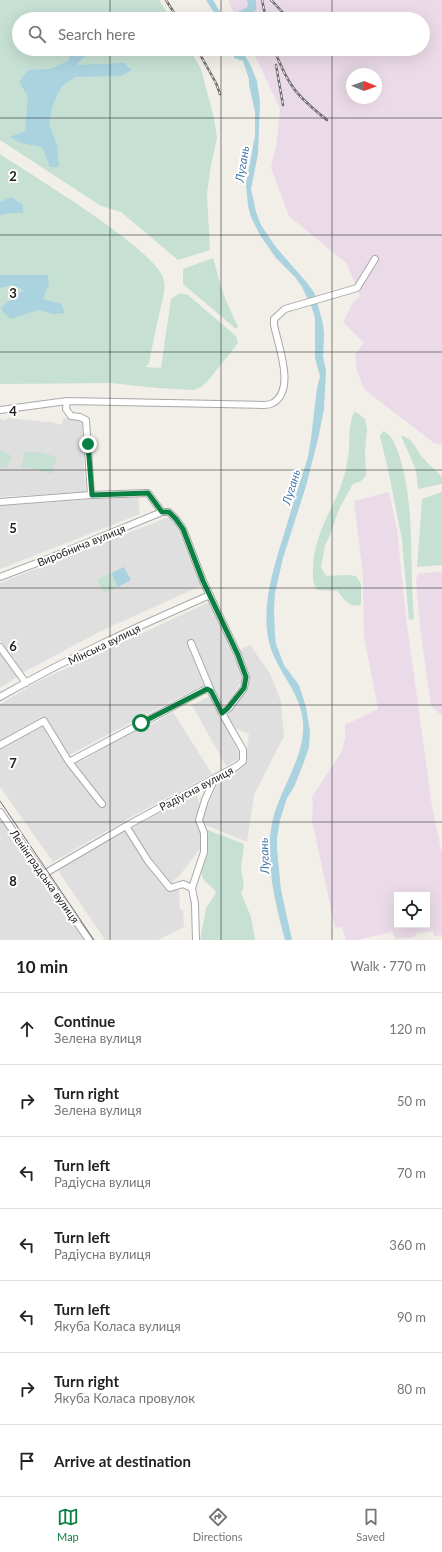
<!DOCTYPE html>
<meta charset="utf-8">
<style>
:root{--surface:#fff;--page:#f6f6f6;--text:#222;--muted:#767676;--line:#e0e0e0;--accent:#0b8043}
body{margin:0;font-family:Lato,sans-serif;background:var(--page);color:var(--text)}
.controls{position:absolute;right:12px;bottom:12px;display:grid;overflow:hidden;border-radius:0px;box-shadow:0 4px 16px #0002}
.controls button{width:36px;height:36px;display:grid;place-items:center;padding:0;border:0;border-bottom:1px solid var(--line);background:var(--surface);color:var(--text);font:20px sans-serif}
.compass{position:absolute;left:346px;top:68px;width:36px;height:36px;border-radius:50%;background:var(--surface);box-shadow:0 4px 16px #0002;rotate:91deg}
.stop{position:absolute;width:12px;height:12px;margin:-9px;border:3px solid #0b8043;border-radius:50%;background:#fff}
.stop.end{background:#0b8043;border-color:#fff;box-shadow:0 1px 4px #0008}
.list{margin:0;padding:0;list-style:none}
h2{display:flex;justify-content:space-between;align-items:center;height:52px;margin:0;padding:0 16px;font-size:17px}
h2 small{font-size:13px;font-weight:400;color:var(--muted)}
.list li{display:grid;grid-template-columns:26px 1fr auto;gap:12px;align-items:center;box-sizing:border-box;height:72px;padding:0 16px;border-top:1px solid var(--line)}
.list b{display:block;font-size:15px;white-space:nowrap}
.list p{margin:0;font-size:13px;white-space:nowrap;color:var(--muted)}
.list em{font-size:13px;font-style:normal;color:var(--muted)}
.icon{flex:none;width:22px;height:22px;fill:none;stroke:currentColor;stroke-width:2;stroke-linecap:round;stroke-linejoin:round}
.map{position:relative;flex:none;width:442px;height:940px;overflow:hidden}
.search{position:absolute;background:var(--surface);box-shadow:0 4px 16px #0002;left:12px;right:12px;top:12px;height:44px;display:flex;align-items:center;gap:10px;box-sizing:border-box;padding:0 14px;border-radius:22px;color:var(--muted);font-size:15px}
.sheet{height:556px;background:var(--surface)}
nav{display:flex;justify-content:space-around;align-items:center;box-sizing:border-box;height:56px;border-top:1px solid var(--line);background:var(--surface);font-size:11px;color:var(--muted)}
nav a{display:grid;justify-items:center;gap:2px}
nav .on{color:var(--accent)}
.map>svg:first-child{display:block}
</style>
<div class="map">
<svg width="442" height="940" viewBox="0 0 442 940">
<rect width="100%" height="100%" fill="#f2efe9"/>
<!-- residential -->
<path fill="#e0dfdf" d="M7 418 46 422 48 421 61 425 64 418 79 419 82 421 83 440 82 441 86 492 0 497V419L6 420Z
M138 496 140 514 0 569V506Z
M169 517 175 523 201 586 103 630 22 673 0 640V583Z
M209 602 243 676 241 682 229 701 221 706 193 641 187 643 205 685 174 700 69 755 46 719 0 744V704L37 682Z
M250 645 269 672 275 685 281 702 284 736 254 795 247 842 203 824 201 821 218 782 244 765 245 763 249 734 237 729 228 718V711L242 695 248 685V678L238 651Z
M0 653 17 677 0 688Z
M210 696 240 755 238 759 226 766 192 705Z
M173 712 212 774 133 816 53 862 0 787V748L44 722 101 806 105 804 74 763 81 759 84 760 138 728 140 731Z
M196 793 201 808 195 819 202 836V846L180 875 170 884 155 868 130 829Z
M0 819 54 895 85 940H0Z
M126 830 147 865 167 890H179L180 910H183L184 927 158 940H105L57 869Z"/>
<!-- industrial -->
<path fill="#ebdbe8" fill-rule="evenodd" d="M228 0H442V444L434 443 365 390 357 372 355 354 364 343 343 322 353 302 360 296 347 264 289 216 271 168 277 140 280 109 252 49H423V19H237ZM352 74H376V98H352Z
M389 492 397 530 406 617 432 806 442 854V935L434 936 433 931 417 933 414 937 396 939 392 932 357 940H346L342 927 335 928 312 821 313 806 312 797 342 751 345 738V725L378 709 364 636 363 576 354 501ZM397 895H427V925H397Z
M442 571V715H441L431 706 420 628 416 580 418 574Z"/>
<!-- wetland -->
<path fill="#c6e0d4" d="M0 0H159L171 19H19V49H189L201 69 214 118 217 138 210 170 207 194 210 250 178 260 121 212 101 206 0 140Z
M0 154C28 173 161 252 164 281 166 290 162 301 160 311 156 328 152 346 149 364L145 367 161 368 171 299 180 293 188 295 236 336 238 343 207 382 201 387 194 390 158 388 111 383 0 384Z
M213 258 224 296 238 327 236 329 183 284V269Z
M354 412 358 413 365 419 367 429 365 450 366 475 361 481 353 484 339 509 330 535 325 545 321 567 326 576 348 575 356 576 361 584V605C348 608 345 599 337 591L317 590C313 584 313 580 313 573 312 545 324 523 336 498 341 487 345 475 347 463 351 447 347 428 354 412Z
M383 431C385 432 388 434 390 436 394 441 397 449 399 455 416 508 409 565 414 619L409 620 402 540 389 474 380 436Z
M401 436C413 437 416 450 423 458 429 465 436 470 442 477V484L418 489 416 470Z
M0 450 12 456 7 468 0 467Z
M25 451 33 453 40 452 57 457 52 474 35 469 21 467Z
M442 492V565L417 567 422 499Z
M111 573 118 587 104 593 97 580Z
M205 829 244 844 241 869 244 886 241 893 251 917 255 940H200L206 908 216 893C213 886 204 883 202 876 200 869 207 859 208 851 209 844 207 836 205 829Z"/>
<!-- water -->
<path fill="#aad3df" d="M206 0H213L224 19H218Z
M247 0H254L256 10 245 15 241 11 248 7Z
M72 49H129L128 52 118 53 103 50 84 57 76 65 124 63 132 70 121 76 75 77 62 86 53 104 49 124 57 145 59 167H50L42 147 21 143 10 137 25 131 28 97 19 82 28 70 50 69 68 61Z
M234 49H241L250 64 257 81 260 102 258 154 251 189 256 212 261 225 275 246 308 284 315 294 323 324 324 334 323 357 326 371 324 409 318 439 306 486 283 558 275 593 274 608 275 635 276 644 284 665 299 685 306 707 310 732 309 747 304 762 294 787 287 798 280 820 277 838V849L281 890 292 940H285C274 898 261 848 277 806 286 781 301 759 303 732 306 695 277 675 269 642 260 603 276 561 287 524 294 501 301 479 308 457L311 439 317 388 320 376 315 358V318L312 308 302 287 295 277 276 258 260 235 251 217 248 206 246 184 255 136V112L249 85V79L243 61 234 58Z
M11 197 23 205V213H10L0 215V202Z
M0 275H48L49 284 43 299 61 304 65 313 53 314 38 310 10 319 0 308 24 290 13 285 0 288Z
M124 567 131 580 118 587 111 573Z"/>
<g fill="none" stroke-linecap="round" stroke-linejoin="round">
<!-- river -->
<path stroke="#aad3df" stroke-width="7" d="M232 19 253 8 252 0"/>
<!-- minor casing -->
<g stroke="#a9a9a9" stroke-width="8">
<path id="minor" d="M67 401 66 409 71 416 80 417 86 420 91 495
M0 410 67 401 264 405C267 405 271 404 273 403 296 390 278 345 274 325V319L285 309 357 288 375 259
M0 502 91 495 148 493 162 512H169L176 519 183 529 203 581 238 655 246 677 244 688 229 708 222 713 243 750V761L237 766 126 826 44 874
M0 577 50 558 162 512
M191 643 211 691
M0 647 26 683
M0 697C67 658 139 626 210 595
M0 745 44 721 69 762 202 691 207 689 211 691 222 713
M69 762 102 804
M0 812 89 940
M126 826 148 861 170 888 183 884 192 888
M196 940 195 904 192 888 204 852V833L199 820 205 800 215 778"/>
</g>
<!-- minor -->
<use href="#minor" stroke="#fff" stroke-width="6"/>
<!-- tram -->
<path stroke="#707070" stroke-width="1" d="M0 801 94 940"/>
<!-- rail casing -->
<g stroke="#707070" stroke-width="2.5">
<path id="rail" d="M166 0 178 19
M262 0 266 19
M271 0 289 19
M197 49 216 83 220 94
M274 49C288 86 297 96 327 120
M276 65 283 105"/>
</g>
<!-- rail -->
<use href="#rail" stroke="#fff" stroke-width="1" stroke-dasharray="3" stroke-linecap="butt"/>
</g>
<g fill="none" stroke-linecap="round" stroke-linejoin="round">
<!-- route -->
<path stroke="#0b8043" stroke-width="5" d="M88 444 92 495 148 493 162 512H169L176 519 183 529 203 581 238 655 246 677 244 688 228 708 222 713 211 691 207 689 141 723"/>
</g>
<!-- grid -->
<path fill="none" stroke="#222" stroke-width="1" stroke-opacity="0.55" d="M110 0V19M221 0V19M332 0V19M110 49V940M221 49V940M332 49V940M0 118H442M0 235H442M0 352H442M0 470H442M0 588H442M0 705H442M0 822H442"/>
<g text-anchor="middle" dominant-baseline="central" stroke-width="4" stroke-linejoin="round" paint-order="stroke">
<!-- street labels -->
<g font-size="11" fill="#222" stroke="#fff">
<text transform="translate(81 545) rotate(-22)">Виробнича вулиця</text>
<text transform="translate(104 644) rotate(-26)">Мінська вулиця</text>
<text transform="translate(196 788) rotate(-28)">Радіусна вулиця</text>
<text transform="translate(45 876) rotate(55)">Ленінградська вулиця</text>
</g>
<!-- water labels -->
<g font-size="12" font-style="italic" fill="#4a7aab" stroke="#fff">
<text transform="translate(242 164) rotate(-81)">Лугань</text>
<text transform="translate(291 487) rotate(-73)">Лугань</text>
<text transform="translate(264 856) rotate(-92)">Лугань</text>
</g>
</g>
<g font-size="13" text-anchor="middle" font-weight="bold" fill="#222" stroke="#fff" stroke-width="4" stroke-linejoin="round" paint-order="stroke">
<text x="13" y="181">2</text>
<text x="13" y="298">3</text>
<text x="13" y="416">4</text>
<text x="13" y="533">5</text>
<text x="13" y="651">6</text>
<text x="13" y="768">7</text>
<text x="13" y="886">8</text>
</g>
</svg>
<div class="controls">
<button><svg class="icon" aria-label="locate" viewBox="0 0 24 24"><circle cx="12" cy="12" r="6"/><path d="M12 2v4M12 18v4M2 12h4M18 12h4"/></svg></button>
</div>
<svg class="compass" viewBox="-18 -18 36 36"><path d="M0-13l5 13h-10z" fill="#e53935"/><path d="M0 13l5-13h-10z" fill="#767676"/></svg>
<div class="stop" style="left:141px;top:723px"></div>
<div class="stop end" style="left:88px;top:444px"></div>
<div class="search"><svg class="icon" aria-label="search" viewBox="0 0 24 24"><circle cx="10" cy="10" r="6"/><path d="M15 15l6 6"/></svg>Search here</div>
</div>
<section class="sheet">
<h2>10 min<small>Walk · 770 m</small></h2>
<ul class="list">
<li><svg class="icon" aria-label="ahead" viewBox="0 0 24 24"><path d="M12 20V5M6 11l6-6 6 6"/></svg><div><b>Continue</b><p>Зелена вулиця</p></div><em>120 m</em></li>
<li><svg class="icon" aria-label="right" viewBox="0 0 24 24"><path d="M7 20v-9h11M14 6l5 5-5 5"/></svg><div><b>Turn right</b><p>Зелена вулиця</p></div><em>50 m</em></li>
<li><svg class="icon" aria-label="left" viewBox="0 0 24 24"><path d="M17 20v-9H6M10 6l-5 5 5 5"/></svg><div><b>Turn left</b><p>Радіусна вулиця</p></div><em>70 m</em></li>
<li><svg class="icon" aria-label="left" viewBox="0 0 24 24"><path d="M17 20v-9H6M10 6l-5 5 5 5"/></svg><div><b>Turn left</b><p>Радіусна вулиця</p></div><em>360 m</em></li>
<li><svg class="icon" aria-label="left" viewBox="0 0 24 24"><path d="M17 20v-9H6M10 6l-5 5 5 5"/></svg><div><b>Turn left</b><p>Якуба Коласа вулиця</p></div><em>90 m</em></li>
<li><svg class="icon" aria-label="right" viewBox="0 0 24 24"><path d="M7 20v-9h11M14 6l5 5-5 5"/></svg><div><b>Turn right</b><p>Якуба Коласа провулок</p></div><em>80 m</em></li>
<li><svg class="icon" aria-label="arrive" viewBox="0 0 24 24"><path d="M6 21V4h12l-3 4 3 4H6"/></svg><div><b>Arrive at destination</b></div></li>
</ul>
</section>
<nav>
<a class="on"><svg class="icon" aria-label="map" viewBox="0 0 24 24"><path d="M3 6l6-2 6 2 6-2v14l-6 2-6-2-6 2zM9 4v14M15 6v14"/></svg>Map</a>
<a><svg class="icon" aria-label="directions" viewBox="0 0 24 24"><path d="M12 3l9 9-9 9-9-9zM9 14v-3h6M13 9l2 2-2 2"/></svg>Directions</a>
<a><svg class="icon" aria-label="saved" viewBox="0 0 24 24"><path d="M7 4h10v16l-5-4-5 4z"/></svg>Saved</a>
</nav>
